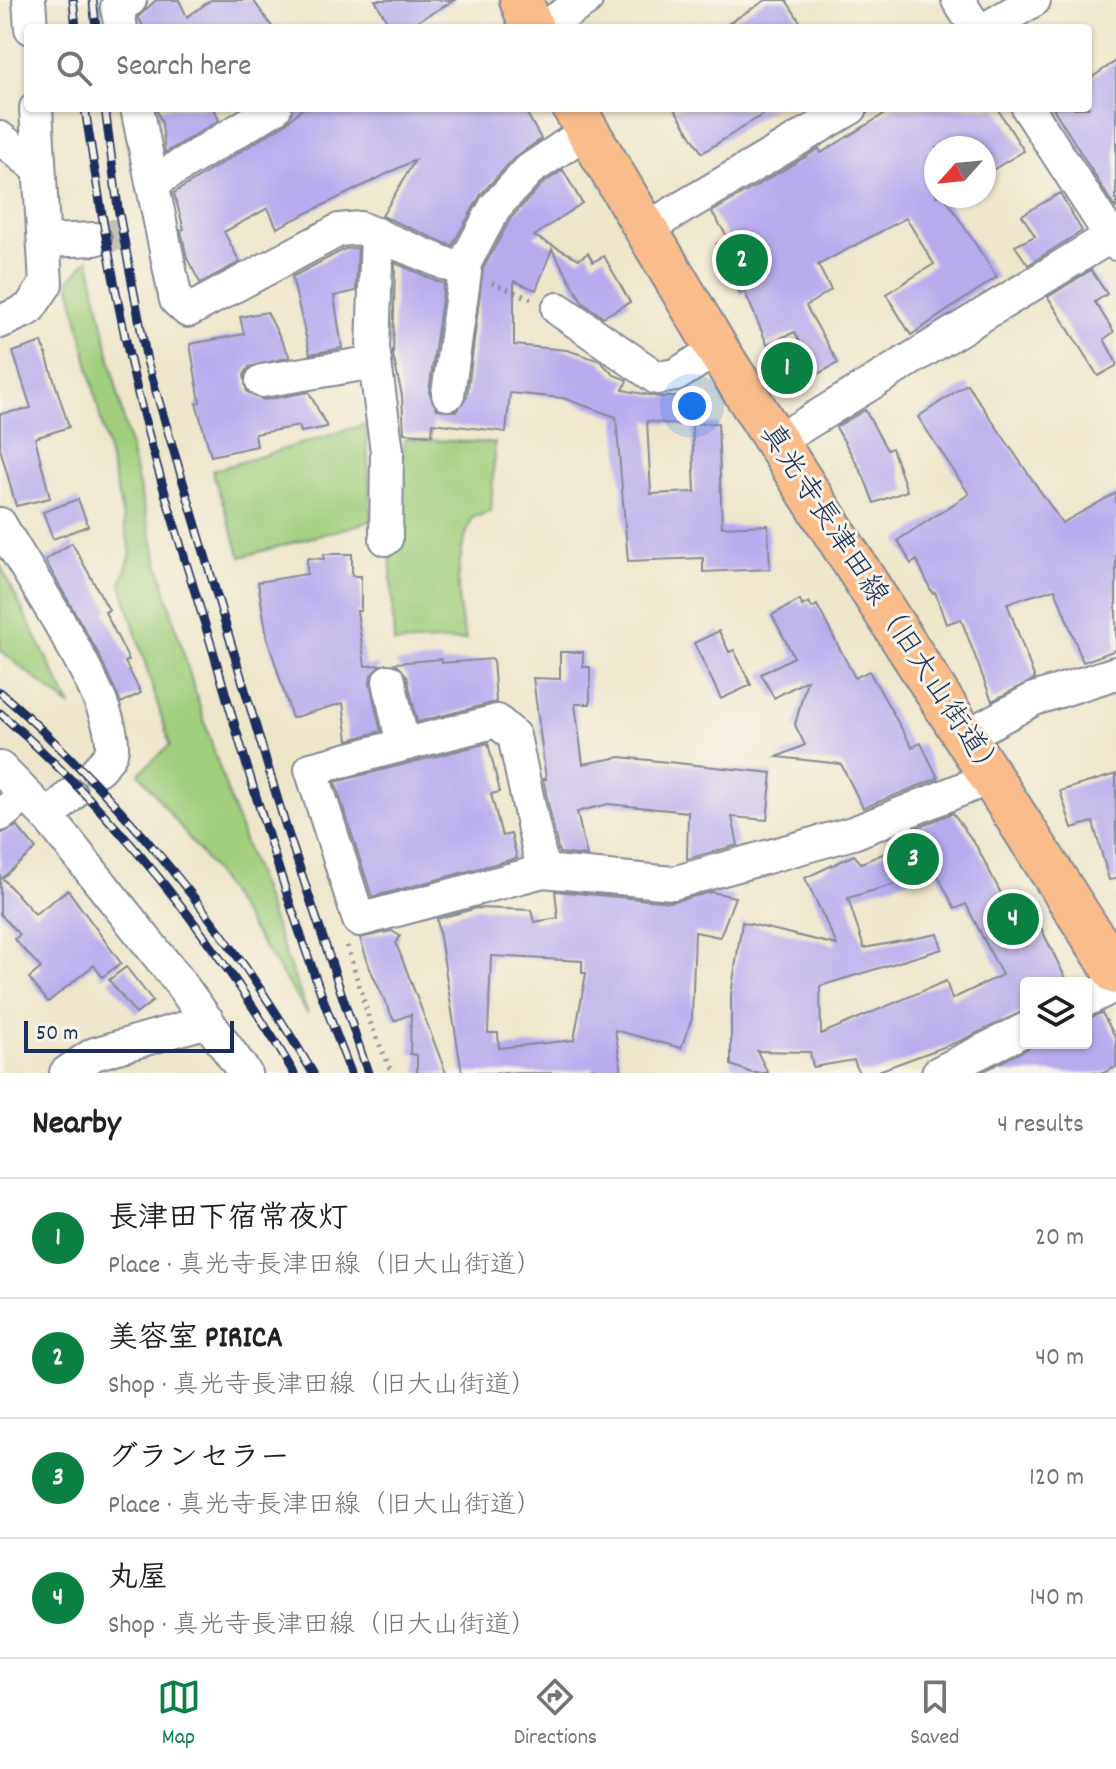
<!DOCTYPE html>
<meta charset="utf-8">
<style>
:root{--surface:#fff;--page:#f2f2f2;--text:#202124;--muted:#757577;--line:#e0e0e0;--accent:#0b8043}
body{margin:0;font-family:Dekko,"Klee One",sans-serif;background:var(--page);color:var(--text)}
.controls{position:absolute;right:24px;bottom:24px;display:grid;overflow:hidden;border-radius:8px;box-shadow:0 2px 6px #0004}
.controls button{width:72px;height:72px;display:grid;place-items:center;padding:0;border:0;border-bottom:2px solid var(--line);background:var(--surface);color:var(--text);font:40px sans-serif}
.compass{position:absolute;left:924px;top:136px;width:72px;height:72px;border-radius:50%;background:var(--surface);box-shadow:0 2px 6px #0004;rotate:243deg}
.scale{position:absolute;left:24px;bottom:20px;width:210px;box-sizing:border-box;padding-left:8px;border:4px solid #1b2f5e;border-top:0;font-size:22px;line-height:28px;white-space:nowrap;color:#1b2f5e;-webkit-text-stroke:6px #f7f3e8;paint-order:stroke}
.you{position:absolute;left:692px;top:406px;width:28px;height:28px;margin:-20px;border:6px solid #fff;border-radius:50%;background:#1a73e8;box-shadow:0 0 0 12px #1a73e833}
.badge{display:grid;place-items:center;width:52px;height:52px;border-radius:50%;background:var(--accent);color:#fff;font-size:26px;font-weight:700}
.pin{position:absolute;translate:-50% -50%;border:4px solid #fff;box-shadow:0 2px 8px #0006}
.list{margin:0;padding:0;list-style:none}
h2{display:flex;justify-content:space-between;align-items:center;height:104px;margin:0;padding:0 32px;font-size:34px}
h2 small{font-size:26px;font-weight:400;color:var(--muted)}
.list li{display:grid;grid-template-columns:52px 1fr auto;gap:24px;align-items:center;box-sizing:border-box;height:120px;padding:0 32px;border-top:2px solid var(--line)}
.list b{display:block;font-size:30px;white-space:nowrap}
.list p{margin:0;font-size:26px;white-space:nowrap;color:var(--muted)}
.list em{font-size:26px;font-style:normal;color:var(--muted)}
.icon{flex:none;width:44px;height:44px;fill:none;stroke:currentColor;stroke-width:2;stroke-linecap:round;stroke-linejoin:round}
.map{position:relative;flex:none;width:1116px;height:1073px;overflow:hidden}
.search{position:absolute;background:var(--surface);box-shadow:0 2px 6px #0004;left:24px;right:24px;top:24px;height:88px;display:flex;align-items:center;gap:20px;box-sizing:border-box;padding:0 28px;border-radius:8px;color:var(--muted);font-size:30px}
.sheet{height:584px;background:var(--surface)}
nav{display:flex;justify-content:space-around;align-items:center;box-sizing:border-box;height:112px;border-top:2px solid var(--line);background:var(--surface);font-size:22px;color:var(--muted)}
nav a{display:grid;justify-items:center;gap:4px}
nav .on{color:var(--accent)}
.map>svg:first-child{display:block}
</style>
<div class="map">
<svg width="1116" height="1073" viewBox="0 0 1116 1073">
<rect width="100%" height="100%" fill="#f7f3e8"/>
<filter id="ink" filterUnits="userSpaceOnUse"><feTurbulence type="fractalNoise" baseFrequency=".0125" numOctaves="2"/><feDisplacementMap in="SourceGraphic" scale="16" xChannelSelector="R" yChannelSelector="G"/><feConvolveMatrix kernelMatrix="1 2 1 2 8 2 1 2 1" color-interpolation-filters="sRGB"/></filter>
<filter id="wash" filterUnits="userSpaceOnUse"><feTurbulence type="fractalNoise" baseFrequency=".006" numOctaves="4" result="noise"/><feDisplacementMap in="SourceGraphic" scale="32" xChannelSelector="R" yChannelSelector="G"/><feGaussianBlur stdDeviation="1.8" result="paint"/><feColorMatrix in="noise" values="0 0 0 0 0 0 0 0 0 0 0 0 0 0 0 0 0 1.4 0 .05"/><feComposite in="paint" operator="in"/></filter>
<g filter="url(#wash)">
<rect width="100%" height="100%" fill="#eee6cb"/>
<!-- green -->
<path fill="#a1ce7c" stroke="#5e7e6d" stroke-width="2" d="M89 259C108 350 127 441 150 531 191 695 247 856 308 1014L211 867 139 773 170 745 121 584 131 553 69 280Z
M366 424 371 521 241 557 212 471Z
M405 439 495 443 491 511 472 518C455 560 454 597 466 640L394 643 390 546Z
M0 565 71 707 0 650Z"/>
<g id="blocks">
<!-- building -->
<path fill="#b7abee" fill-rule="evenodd" d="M156 0H179L187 17 211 0H253L273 28H144L138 17Z
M375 0H455L405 28H391Z
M766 0H786L804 28H721Z
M1116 61V208H1115L1053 108H1088V80Z
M156 108H213L219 120 165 153 162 123Z
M303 108H524L541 139 515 157 481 194 452 246 382 216 415 160 277 228 268 208 224 232 240 262 200 283 187 258 181 230 184 229 174 193 285 124Z
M674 108H773L702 153Z
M894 108H997L1024 151 984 175V148H936V196H944L997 277 911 335 886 294 934 264 906 218 818 265 831 290 806 306 838 363 816 375 795 332 767 344 745 292 740 294 716 244 728 238 712 212 819 149 821 153Z
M563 170 582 203 534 236 579 259 588 253 593 262 604 256 630 302 603 317 583 303 552 249 536 290 514 281V345L567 350 600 361 614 375 627 380 623 390 659 397H690L687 426 647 421 651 494 695 492 692 424 718 423 722 527 768 525 770 569 703 572V558L628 561 616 417 563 398 510 393 506 432 433 423 432 435 404 433 402 396 393 355 395 263 444 284 429 392 437 409 456 411 467 397 483 269 511 218 541 185Z
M1060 193 1082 231 1028 265 1015 246 1035 236 1022 215Z
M358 248 356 291 334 296 342 348 310 354 292 277 345 249Z
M1091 270 1107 294 1095 302 1114 332 1104 339 1116 362V366L1098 376 1048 297Z
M267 312 290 357 249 367 244 375 247 392 264 400 309 392 327 427 301 432 299 426 255 434 257 446 211 456 196 403 200 402 190 344 244 334 240 317Z
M42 342 69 427 35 438 50 498 16 506 0 448V414L31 408 13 352Z
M967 384 1062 523 1116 493V650L1083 662 1055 589 1007 603 1035 679 992 701 961 619 946 624 935 592 932 593 917 560 911 564 898 540 969 494 918 417Z
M865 410 887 450 892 448 907 491 874 503 863 475 836 427Z
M78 499 88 526 53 539 43 512Z
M72 543 109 610 105 612 129 660 125 662 141 693 121 703 99 655 45 560Z
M324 554H352V576H361V611H357L365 666 381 665 371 675 370 684 381 731 348 740 343 703 292 718 267 637 258 582 307 574V558L324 559Z
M800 600 802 606 809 602 812 608 817 605 855 678 869 671 912 747 921 743 938 778 863 808 841 764 777 757 805 745 795 725 807 680 774 698 761 674 794 657 772 615Z
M719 631 729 652 734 650 751 685 721 699 694 643Z
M560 652H583V667H590V704H575L583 764 620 757 772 773 767 820 732 817 738 845 687 859 688 812 608 804 577 812 587 856 559 853 543 779H546L533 678 560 679Z
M441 659 442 663 493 659 496 702 417 722 407 676 395 663Z
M488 743 500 792 491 794 502 836 511 834 517 858 372 897 335 782Z
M1116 774V879L1109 880 1093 822 1072 828 1060 791Z
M953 813 977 847 1010 911 1016 908 1028 932 1040 926 1068 983H1026V1010L960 1041 873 1073H859L854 1060 813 1067 810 1052 757 1051 768 1073H752L731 1065V995L742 922 837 945 805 878 854 855 861 863 917 840 912 830ZM936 872 955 909 966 904 1002 975 952 999 946 981 821 1034 820 986 942 949 938 934 864 948 848 898Z
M17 826 36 849 2 878 35 914 68 890 121 963 102 977 94 965 48 1002 29 978 41 968 14 939 20 935 0 914V834Z
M555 891 671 902 712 892 735 897 720 937 695 932 692 1018 681 1048 615 1030 622 1073H593V1068L560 1073H462L437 919 477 908 531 910 534 922 558 918ZM491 956 582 961V973H586L574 1040 499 1048 498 1033H488Z
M392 931 400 936 396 943 446 1073H417V1055L410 1054 411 1014 394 1021 370 969 360 938Z
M126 967 153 1001 136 1014 109 980Z
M1102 1013 1116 1038V1067L1103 1073H980L1038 1043H1086V1019Z"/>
</g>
</g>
<g filter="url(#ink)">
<use href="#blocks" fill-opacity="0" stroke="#848a94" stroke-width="2"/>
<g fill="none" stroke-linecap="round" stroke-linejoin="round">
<!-- minor-tunnel -->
<path stroke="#c4c1b5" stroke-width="32" stroke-dasharray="32 16" stroke-linecap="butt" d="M95 239 140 230"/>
<!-- minor casing -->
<g stroke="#848a94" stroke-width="36">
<path id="minor" d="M29 0 31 28
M958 0 976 28
M121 28 117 7 130 0
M543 28 586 0
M987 28 1034 0
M137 108 176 300 188 311 339 230 360 228 461 270 495 207 529 170 587 131
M1028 108 1116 244
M0 138 39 169
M152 183 275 108
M644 230 851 108
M377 234 373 348 387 451 386 539
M46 241 95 239
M558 309 657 378 676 375 717 349
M0 322 29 309 46 284 36 108
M262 381 375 362
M448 394 465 272
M776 442 1116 233
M0 524C28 574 109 691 112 743 113 755 106 761 98 769
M389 681 403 745 497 721 514 736 543 871
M965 737 1034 699 1116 673
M403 745 311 769 359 920 543 871 673 883 853 833 990 778
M0 768 48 817 177 979 245 1073
M0 815 12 806
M48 817 71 795
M1086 1000 1116 985
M66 1073 94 1054 208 1021
M938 1073 1026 1029"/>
</g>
<!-- major casing -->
<g stroke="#848a94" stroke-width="46">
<path id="major" d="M521 0 532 28
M574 108 717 349 1116 973"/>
</g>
<!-- path -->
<path stroke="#848a94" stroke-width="5" stroke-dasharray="2 6" stroke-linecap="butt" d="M492 283 534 300
M347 946 371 1025 392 1073"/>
<!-- minor -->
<use href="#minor" stroke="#fff" stroke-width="32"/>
<!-- major -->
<use href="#major" stroke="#fabc8b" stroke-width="42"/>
<!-- rail casing -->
<g stroke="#1b2f5e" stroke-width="9">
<path id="rail" d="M73 0 76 28
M93 0 96 28
M85 108C98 194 112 279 131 364 153 462 185 558 214 654 255 796 297 936 351 1073
M105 108 118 208 147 361 285 824 368 1073
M0 692C123 800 230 931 313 1073
M0 713C117 815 215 939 294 1073"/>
</g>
<!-- rail -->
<use href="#rail" stroke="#f7f3e8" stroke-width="6" stroke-dasharray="18" stroke-linecap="butt"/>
</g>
</g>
<g text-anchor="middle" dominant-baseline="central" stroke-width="6" stroke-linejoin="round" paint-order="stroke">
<!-- street labels -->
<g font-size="30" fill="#1b2f5e" stroke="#f7f3e8">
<text transform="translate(879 604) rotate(57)">真光寺長津田線（旧大山街道）</text>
</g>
</g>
</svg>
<div class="controls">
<button><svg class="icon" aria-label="layers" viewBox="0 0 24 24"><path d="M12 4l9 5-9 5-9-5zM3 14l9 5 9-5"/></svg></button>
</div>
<svg class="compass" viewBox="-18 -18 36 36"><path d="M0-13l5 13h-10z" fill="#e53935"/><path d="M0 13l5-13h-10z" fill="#757577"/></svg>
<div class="scale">50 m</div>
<div class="you"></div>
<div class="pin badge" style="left:787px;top:368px">1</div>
<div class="pin badge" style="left:742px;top:260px">2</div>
<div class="pin badge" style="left:913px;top:859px">3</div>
<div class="pin badge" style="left:1013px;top:919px">4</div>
<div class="search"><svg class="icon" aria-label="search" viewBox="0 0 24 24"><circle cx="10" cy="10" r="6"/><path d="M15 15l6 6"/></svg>Search here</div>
</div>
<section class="sheet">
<h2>Nearby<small>4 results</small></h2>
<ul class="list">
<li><span class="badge">1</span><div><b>長津田下宿常夜灯</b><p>Place · 真光寺長津田線（旧大山街道）</p></div><em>20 m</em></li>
<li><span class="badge">2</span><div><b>美容室 PIRICA</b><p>Shop · 真光寺長津田線（旧大山街道）</p></div><em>40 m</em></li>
<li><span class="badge">3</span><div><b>グランセラー</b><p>Place · 真光寺長津田線（旧大山街道）</p></div><em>120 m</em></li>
<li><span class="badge">4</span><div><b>丸屋</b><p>Shop · 真光寺長津田線（旧大山街道）</p></div><em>140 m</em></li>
</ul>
</section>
<nav>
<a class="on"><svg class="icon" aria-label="map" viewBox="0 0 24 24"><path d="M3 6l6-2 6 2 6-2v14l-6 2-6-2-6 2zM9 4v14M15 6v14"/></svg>Map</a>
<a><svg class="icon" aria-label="directions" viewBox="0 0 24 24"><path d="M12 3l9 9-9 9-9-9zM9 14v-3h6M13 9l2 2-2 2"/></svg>Directions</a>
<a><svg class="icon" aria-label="saved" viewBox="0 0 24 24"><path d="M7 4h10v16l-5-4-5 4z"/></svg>Saved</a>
</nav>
